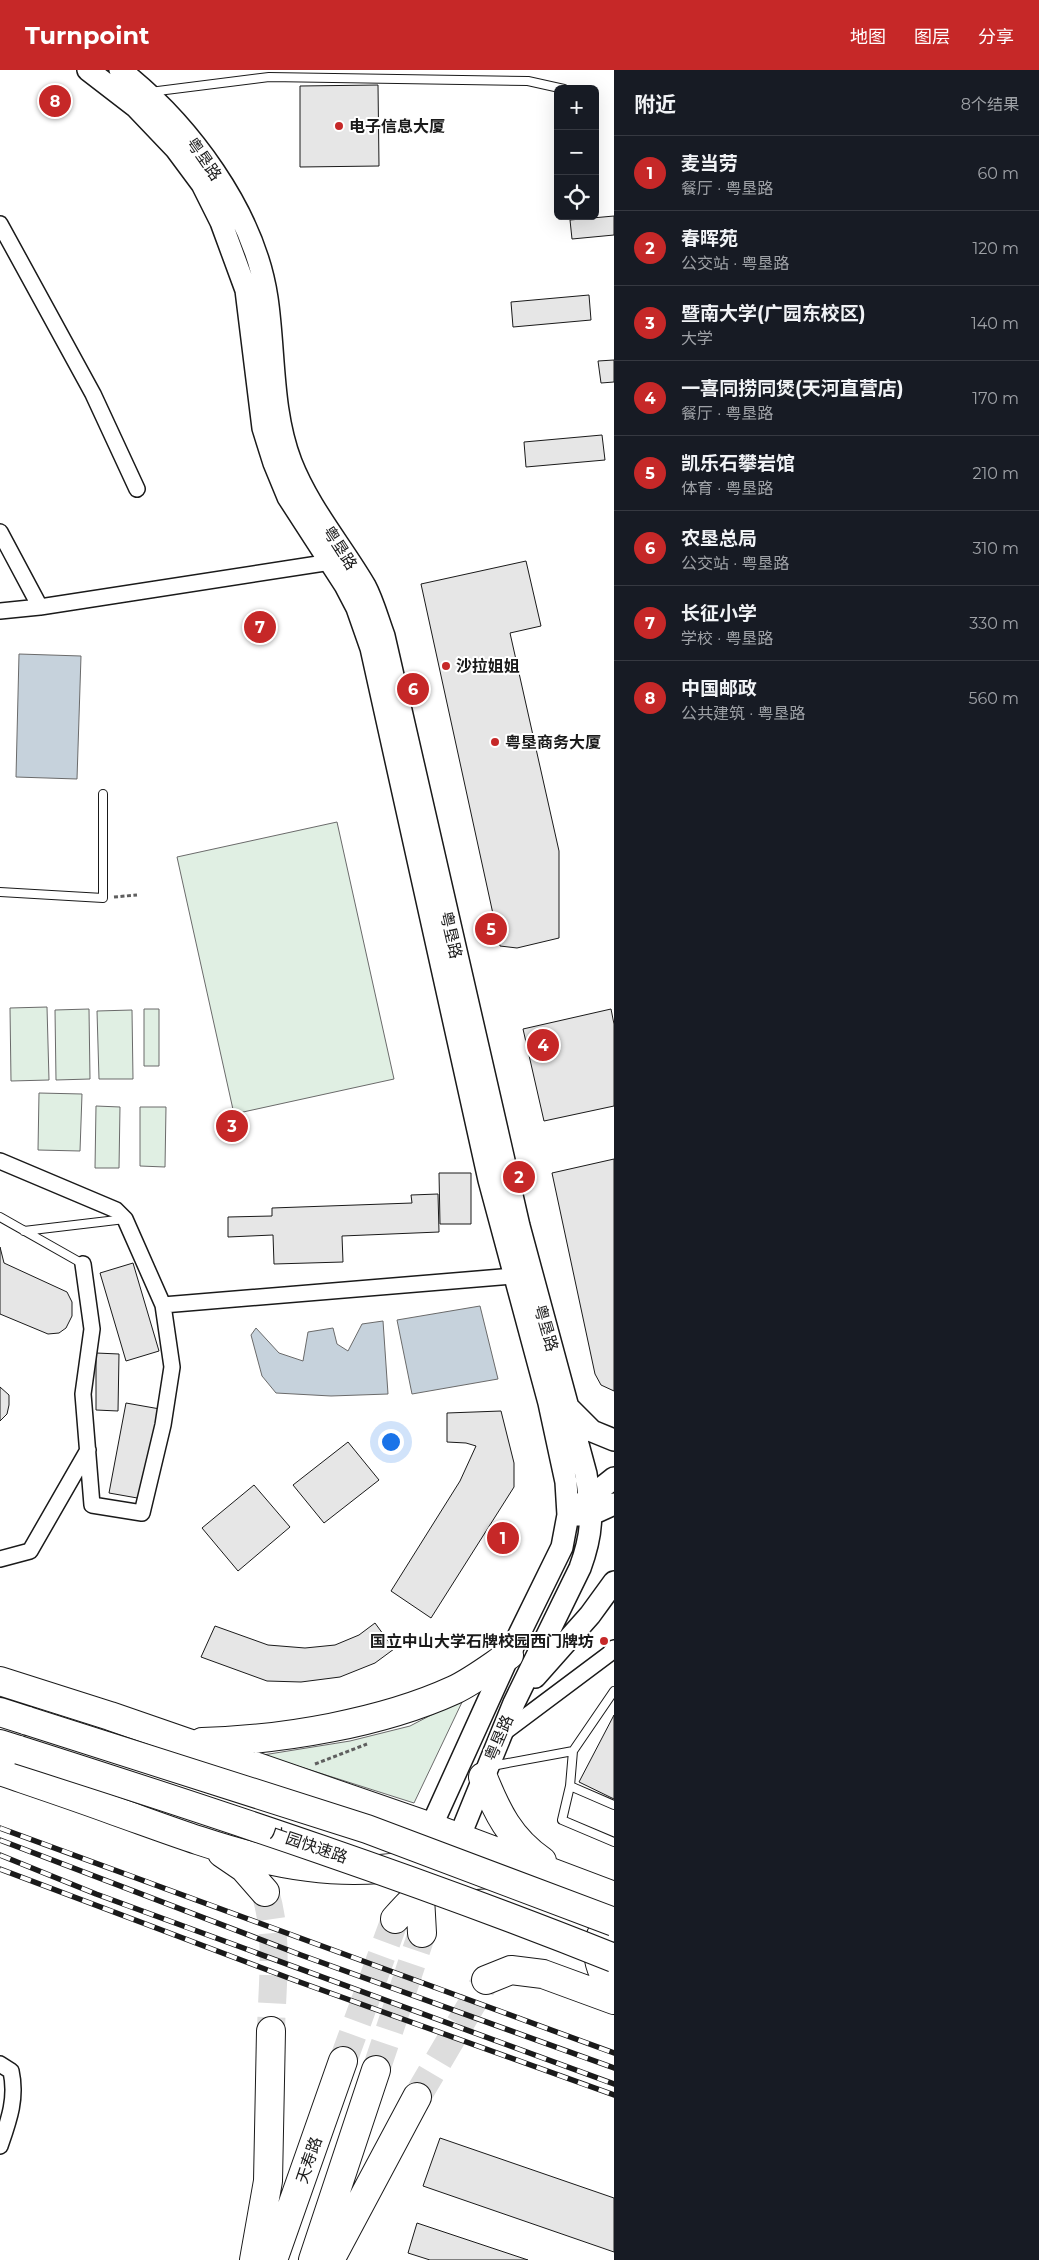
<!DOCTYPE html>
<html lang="zh">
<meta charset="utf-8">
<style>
:root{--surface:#171b24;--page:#242831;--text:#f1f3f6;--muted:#9ea1a6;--line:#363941;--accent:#c62828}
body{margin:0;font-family:Montserrat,"Noto Sans SC",sans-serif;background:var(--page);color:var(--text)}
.controls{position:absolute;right:15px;top:15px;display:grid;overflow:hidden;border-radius:8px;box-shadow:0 5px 20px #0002}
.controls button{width:45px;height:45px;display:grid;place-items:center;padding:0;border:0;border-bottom:1px solid var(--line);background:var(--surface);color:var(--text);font:25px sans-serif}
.you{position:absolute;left:390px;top:1371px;width:18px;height:18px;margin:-12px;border:4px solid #fff;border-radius:50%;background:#1a73e8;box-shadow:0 0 0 8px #1a73e833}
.badge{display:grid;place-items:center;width:32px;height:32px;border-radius:50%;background:var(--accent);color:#fff;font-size:16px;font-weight:700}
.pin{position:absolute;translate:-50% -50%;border:2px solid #fff;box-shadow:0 1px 5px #0006}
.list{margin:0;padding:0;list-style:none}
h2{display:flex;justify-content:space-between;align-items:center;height:65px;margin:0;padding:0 20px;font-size:21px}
h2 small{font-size:16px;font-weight:400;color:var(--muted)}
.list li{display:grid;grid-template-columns:32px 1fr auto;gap:15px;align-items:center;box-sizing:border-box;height:75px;padding:0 20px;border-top:1px solid var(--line)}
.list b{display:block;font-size:19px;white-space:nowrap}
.list p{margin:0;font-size:16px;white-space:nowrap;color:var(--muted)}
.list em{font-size:16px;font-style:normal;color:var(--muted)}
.icon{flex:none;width:28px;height:28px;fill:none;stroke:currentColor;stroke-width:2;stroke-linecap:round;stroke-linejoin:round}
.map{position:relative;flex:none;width:614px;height:2190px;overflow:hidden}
header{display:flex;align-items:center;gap:30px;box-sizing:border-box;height:70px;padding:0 25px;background:var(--accent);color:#fff}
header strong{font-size:24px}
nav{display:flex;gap:28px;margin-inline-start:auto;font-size:18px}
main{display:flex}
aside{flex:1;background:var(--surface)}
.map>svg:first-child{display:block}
</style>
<header>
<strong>Turnpoint</strong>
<nav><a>地图</a><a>图层</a><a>分享</a></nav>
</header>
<main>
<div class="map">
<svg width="614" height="2190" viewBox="0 0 614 2190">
<rect width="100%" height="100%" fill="#fff"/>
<!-- green -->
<path fill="#e0efe3" stroke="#6a6a6a" d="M337 752 394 1009 234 1044 177 787Z
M47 937 49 1010 11 1011 10 938Z
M89 939 90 1009 56 1010 55 940Z
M144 939H159V996H144Z
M132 940 133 1009H99L97 941Z
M39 1023 82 1024 80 1081 38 1080Z
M96 1036 120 1037 119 1098H95Z
M140 1037H166L165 1097 140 1096Z
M464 1628 414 1733 263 1685 350 1671 410 1656Z"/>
<!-- water -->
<path fill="#c6d2dc" stroke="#6a6a6a" d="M19 584 81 586 77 709 16 707Z
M480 1236 498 1309 412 1324 397 1250Z
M383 1251 388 1324 331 1326 276 1323 262 1306 251 1265 256 1258 279 1283 303 1291 308 1262 333 1258 337 1274 348 1281 362 1254Z"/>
<!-- building -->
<path fill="#e6e6e6" stroke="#1a1a1a" d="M378 15 379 96 300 97V16Z
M614 146V165L572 169 570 150Z
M589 225 591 250 513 257 511 232Z
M614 290V312L601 313 598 291Z
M602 365 605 390 526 397 524 372Z
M526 491 541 556 510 563 559 781V868L517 878 500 876 421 514Z
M611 939 614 954V1036L544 1051 523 959Z
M614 1089V1321L601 1315 595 1304 552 1103Z
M439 1103H471V1154H440Z
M438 1124 439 1162 342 1166 343 1192 274 1194 273 1165 228 1167V1147L272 1146V1138L412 1133 411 1125Z
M0 1177 4 1193 67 1222 72 1232V1246L66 1258 59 1263 48 1264 0 1244Z
M133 1193 159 1281 126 1291 100 1203Z
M96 1283 119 1284 118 1341 96 1340Z
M0 1317 9 1325V1335L7 1344 0 1351Z
M126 1333 160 1339 143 1429 109 1423Z
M501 1341 514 1393V1417L431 1548 391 1521 460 1411 476 1376 466 1373 447 1372V1343Z
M348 1372 379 1410 324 1453 293 1415Z
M254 1415 290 1457 238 1501 202 1458Z
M375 1553 394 1579 375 1593 340 1607 301 1612 267 1611 201 1587 215 1556 268 1575 305 1578 335 1575 359 1565Z
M614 1645V1729L579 1712Z
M440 2068 614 2128V2182L423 2116Z
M417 2153 528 2190H430L408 2183Z"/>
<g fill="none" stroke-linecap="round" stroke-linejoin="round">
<!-- highway-tunnel -->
<path stroke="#ddd" stroke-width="28" stroke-dasharray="28 14" stroke-linecap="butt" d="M265 1822C279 1866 272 1915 271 1961
M343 1991 395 1849
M376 2000 422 1863
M417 2027 486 1910"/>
<!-- lane casing -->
<g stroke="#1a1a1a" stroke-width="10">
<path id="lane" d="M150 22 269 7 528 11 564 19
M0 822 103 828V724
M0 1147 83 1194
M24 1161 125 1149
M573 1681 570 1716 614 1735
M492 1696 573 1681 614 1621
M570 1716 562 1750 614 1772"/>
</g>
<!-- street casing -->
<g stroke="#1a1a1a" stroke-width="18">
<path id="street" d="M0 154 93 324 137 419
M0 462 40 537 0 541
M40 537 331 492
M0 1091 116 1140 125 1149 163 1235 514 1206
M83 1194 92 1259 83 1324 92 1435 142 1443 163 1355 172 1297 163 1235
M0 1489 30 1481 88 1380
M502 1664 609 1584 614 1578
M0 1994 11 2001C17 2028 9 2050 0 2076"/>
</g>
<!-- secondary casing -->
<g stroke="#1a1a1a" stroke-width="24">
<path id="secondary" d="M88 0 136 37 176 79 202 114 221 152 246 220 263 358 274 393 288 427 345 515 357 538 371 578 489 1110 549 1333 566 1412 568 1445 562 1477 509 1585 431 1757
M120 0C188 53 254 141 267 228 275 282 271 340 291 392 309 438 341 475 365 516 373 531 378 550 384 566L519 1156 586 1404C592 1443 594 1460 580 1498L514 1633 459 1768
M569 1338 592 1361 614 1370
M580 1435 614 1408
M579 1445 592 1444 614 1434
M535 1607 590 1545 614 1512"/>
</g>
<!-- highway casing -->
<g stroke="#1a1a1a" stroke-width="30">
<path id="highway" d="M0 1611 110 1646 431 1757 614 1826
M0 1642 28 1651
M202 1672C282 1670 382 1653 454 1620 473 1611 491 1597 509 1585
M0 1674 19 1680
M0 1701C38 1714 77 1727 115 1741 200 1771 287 1807 380 1799 406 1797 429 1793 450 1775
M483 1707C497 1742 510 1769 542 1791
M222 1783 244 1798 265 1822
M419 1809 422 1863
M395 1849C428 1811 442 1806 492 1804
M614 1851C589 1866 597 1901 614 1919
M486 1910 511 1900 543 1904 614 1930
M254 2190 268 2111 271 1961
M273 2190 343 1991
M313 2190 376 2000
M330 2190 417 2027"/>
</g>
<!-- path -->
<path stroke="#5f5f5f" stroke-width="3" stroke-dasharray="4 2.5" stroke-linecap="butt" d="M114 827 137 825
M315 1694 367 1674"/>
<!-- lane -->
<use href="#lane" stroke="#fff" stroke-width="8"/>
<!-- street -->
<use href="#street" stroke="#fff" stroke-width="15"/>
<!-- secondary -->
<use href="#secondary" stroke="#fff" stroke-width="21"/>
<!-- highway -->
<use href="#highway" stroke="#fff" stroke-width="28"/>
<!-- rail casing -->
<g stroke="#1a1a1a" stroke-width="5.5">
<path id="rail" d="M0 1758 614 1983
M0 1770 301 1885 614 1998
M0 1785 96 1824 614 2014
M0 1799 294 1910 614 2025"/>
</g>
<!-- rail -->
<use href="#rail" stroke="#fff" stroke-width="4" stroke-dasharray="11" stroke-linecap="butt"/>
<!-- highway-bridge casing -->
<g stroke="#1a1a1a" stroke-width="30" stroke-linecap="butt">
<path id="highway-bridge" d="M28 1651 367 1759 614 1852
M19 1680C220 1744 419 1810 614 1888"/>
</g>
<!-- highway-bridge -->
<use href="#highway-bridge" stroke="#fff" stroke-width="28"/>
</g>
<!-- markers -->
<g fill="#c62828" stroke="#fff" stroke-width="2">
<circle cx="339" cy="56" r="5"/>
<circle cx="446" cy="596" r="5"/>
<circle cx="495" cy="672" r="5"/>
<circle cx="604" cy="1571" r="5"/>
</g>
<g text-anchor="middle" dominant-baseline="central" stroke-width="4" stroke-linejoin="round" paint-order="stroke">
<!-- poi labels -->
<g font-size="16" font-weight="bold" fill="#1a1a1a" stroke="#fff" text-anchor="start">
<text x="349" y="56">电子信息大厦</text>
<text x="456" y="596">沙拉姐姐</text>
<text x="505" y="672">粤垦商务大厦</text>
<text x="594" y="1571" text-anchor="end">国立中山大学石牌校园西门牌坊</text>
</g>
<!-- street labels -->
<g font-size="16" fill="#1a1a1a" stroke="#fff">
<text transform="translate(204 89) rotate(55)">粤垦路</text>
<text transform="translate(340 478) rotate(57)">粤垦路</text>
<text transform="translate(451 865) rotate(77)">粤垦路</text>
<text transform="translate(546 1258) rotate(74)">粤垦路</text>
<text transform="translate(499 1668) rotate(-67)">粤垦路</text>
<text transform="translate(309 1775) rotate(19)">广园快速路</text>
<text transform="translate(309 2090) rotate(-71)">天寿路</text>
</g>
</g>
</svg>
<div class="controls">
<button>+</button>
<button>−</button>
<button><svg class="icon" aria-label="locate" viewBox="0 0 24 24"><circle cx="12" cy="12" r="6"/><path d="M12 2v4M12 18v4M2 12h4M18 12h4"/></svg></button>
</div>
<div class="you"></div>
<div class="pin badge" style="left:503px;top:1468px">1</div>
<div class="pin badge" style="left:519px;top:1107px">2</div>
<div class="pin badge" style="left:232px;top:1056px">3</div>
<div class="pin badge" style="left:543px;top:975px">4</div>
<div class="pin badge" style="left:491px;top:859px">5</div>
<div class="pin badge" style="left:413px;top:619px">6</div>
<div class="pin badge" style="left:260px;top:557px">7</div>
<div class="pin badge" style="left:55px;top:31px">8</div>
</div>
<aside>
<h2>附近<small>8个结果</small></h2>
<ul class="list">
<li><span class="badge">1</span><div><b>麦当劳</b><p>餐厅 · 粤垦路</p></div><em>60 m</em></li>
<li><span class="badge">2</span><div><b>春晖苑</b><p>公交站 · 粤垦路</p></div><em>120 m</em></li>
<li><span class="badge">3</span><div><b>暨南大学(广园东校区)</b><p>大学</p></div><em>140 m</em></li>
<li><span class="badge">4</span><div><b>一喜同捞同煲(天河直营店)</b><p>餐厅 · 粤垦路</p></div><em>170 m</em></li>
<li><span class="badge">5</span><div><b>凯乐石攀岩馆</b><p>体育 · 粤垦路</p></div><em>210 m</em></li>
<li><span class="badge">6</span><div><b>农垦总局</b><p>公交站 · 粤垦路</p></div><em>310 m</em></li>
<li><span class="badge">7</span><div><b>长征小学</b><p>学校 · 粤垦路</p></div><em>330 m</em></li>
<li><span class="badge">8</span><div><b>中国邮政</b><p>公共建筑 · 粤垦路</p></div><em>560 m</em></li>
</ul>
</aside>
</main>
